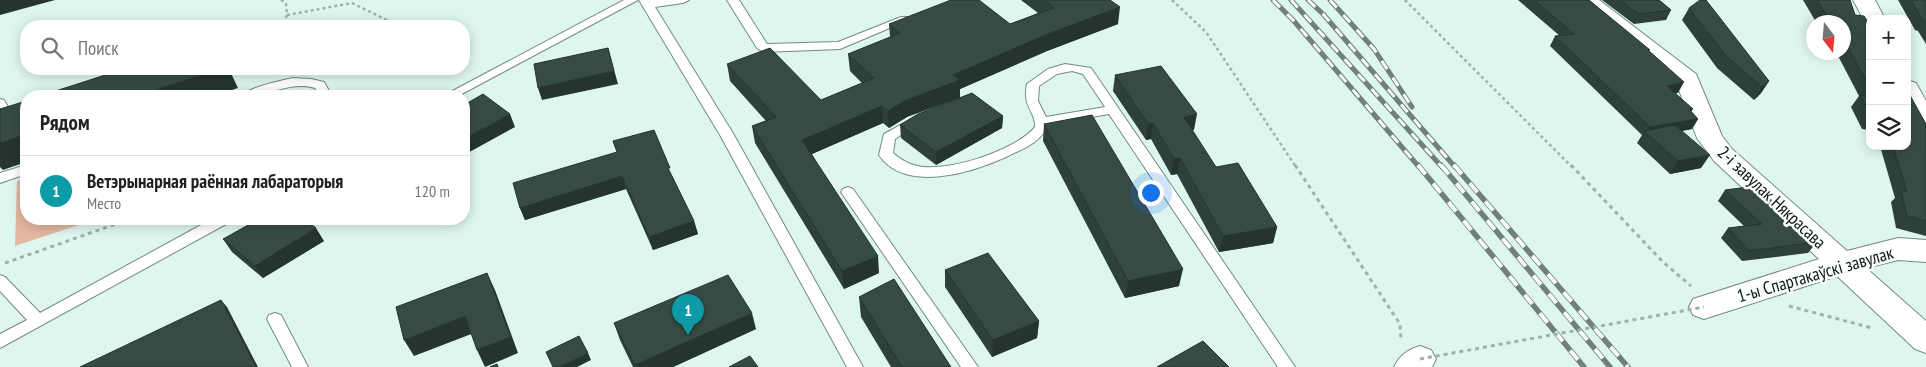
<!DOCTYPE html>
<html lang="ru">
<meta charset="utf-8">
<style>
:root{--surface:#fff;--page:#f2f2f2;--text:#202124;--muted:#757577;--line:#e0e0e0;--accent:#db2777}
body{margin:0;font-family:"PT Sans Narrow",sans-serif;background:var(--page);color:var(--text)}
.controls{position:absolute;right:15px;top:15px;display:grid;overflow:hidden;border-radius:10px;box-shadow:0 2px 12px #0003}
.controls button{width:45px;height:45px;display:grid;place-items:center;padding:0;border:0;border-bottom:1px solid var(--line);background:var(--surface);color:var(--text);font:25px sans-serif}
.compass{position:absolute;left:1806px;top:15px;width:45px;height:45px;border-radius:50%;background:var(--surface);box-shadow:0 2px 12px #0003;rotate:164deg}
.you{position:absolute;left:1150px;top:192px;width:18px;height:18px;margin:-12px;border:4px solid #fff;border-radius:50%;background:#1a73e8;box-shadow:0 0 0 8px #1a73e833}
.badge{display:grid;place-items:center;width:32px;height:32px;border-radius:50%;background:var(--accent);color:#fff;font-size:16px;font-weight:700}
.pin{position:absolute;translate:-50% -41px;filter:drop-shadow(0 1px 2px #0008)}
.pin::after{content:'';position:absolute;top:26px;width:18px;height:15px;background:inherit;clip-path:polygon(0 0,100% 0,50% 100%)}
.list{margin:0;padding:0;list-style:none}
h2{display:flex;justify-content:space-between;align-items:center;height:65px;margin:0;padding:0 20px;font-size:21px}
h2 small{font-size:16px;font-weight:400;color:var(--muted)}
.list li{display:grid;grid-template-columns:32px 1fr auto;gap:15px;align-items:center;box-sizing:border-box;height:70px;padding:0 20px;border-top:1px solid var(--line)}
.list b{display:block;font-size:19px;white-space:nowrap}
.list p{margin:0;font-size:16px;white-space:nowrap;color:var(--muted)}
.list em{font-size:16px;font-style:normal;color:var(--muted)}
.icon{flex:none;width:28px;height:28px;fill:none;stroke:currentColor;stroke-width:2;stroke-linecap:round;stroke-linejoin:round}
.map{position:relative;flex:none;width:1926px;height:367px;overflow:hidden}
.search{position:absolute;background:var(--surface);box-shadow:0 2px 12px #0003;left:20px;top:20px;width:450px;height:55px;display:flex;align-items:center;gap:12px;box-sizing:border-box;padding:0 18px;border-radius:20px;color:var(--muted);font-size:19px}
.panel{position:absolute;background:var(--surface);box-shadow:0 2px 12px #0003;left:20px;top:90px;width:450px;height:135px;border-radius:20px}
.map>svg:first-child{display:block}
</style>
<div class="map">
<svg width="1926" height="367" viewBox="0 0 1926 367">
<rect width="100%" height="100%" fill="#def6f0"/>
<!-- green -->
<path fill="#e4b7a1" d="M26 178V219H97L15 246 17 181Z"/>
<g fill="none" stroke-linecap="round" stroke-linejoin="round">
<!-- service casing -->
<g stroke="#748985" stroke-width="2">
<path id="service" d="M624 0H638L458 96H443Z
M639 0H689L683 3 655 7 734 135 863 367H847L720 135Z
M727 0H739L767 44 838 42 901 17H909L911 19 840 49 763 52 757 48Z
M1065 64 1091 68 1295 367H1278L1109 114 1048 125C1041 143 1022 149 1006 157 973 172 905 194 879 155L884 134 915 117 921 121 895 139 893 153C900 159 908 164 917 166 946 173 1015 151 1035 127 1036 111 1022 108 1027 84L1048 69ZM1072 71 1083 74 1105 107 1046 117 1038 101 1039 86 1057 74Z
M293 78 311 79 324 82 332 96H320L315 88C289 80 266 98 241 96 249 87 280 81 293 78Z
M0 99 4 100 8 107 5 116 0 117Z
M26 165V174L0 183V173Z
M848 187 853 189 978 367H961L843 195 841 192 843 189Z
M212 219H230L228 223 0 348V334L27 320 0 291V275L5 277 40 313Z
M275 313 281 315 308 367H292L267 319 269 315Z"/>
</g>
<!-- minor casing -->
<g stroke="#748985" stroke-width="2">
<path id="minor" d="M1574 0H1599L1696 74 1722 136 1732 149 1847 251 1898 238 1926 240V262L1898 260 1866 268 1926 321V353L1915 349 1837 276 1704 319 1693 315 1689 307 1693 299 1819 259 1714 161 1697 138 1676 82Z
M1853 0H1875L1885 19H1870V25L1866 24Z
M1907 80 1916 83 1926 101V134L1917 132 1907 114Z
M1420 346 1431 350 1436 359 1432 367H1394C1400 355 1407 350 1420 346Z"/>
</g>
<!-- path-far1 -->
<path stroke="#9eb1ac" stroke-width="2.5" stroke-dasharray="3 3" stroke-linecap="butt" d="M281 0 286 3 287 15 283 26
M1172 0 1206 32 1296 167
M1405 0 1572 167
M287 15 352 3 389 21"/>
<!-- path -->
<path stroke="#9eb1ac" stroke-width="3" stroke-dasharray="4 4" stroke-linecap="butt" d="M1295 165 1400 324 1401 341
M1571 165 1663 262 1691 286
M5 263 130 219
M1789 306 1872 328"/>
<!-- service -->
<use href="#service" fill="#fff" fill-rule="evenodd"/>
<!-- minor -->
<use href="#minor" fill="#fff" fill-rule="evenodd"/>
<!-- rail-far1 casing -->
<g stroke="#71807c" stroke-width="5">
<path id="rail-far1" d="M1273 0 1293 20 1419 167
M1291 0 1442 167
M1308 0 1323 14 1455 167
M1330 0 1374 49 1412 107"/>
</g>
<!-- rail casing -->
<g stroke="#71807c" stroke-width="5.5">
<path id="rail" d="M1418 165 1584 367
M1441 165 1610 367
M1454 165 1628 367"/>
</g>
<!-- rail-far1 -->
<use href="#rail-far1" stroke="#f9fefd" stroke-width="3" stroke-dasharray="10" stroke-linecap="butt"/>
<!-- rail -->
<use href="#rail" stroke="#f9fefd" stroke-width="4" stroke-dasharray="12" stroke-linecap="butt"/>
<!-- path-bridge -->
<path stroke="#9eb1ac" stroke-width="3" stroke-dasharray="4 4" stroke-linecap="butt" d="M1420 359 1704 307"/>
</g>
<!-- wall -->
<path fill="#2f403c" d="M1021 0H1110L1118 24 1047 51 960 89 907 117 889 128 883 123 812 154 879 273 844 289 755 143 752 126 766 121 730 81 727 64 821 100 862 83 850 71 848 54 890 37 889 24H1010L1038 13Z
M1518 0H1589L1649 52 1678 93H1675L1693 109 1691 112 1698 119 1692 129 1682 131 1701 168 1670 174 1637 143 1642 135 1550 46 1555 36H1560Z
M1602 0H1659L1671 10 1666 20 1634 24Z
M1803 0H1850L1855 15 1870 25V130L1862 129 1851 107 1859 96 1836 52H1844V22H1816Z
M1898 0H1926V44L1918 31 1915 30Z
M1689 8 1769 81 1761 93 1754 100 1717 68 1682 20Z
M1115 75 1194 130H1192L1216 167 1277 227 1273 243 1219 252 1177 174 1171 175 1151 139 1146 140 1113 91Z
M1003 116 1002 128 936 165 901 138 900 125Z
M1044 124 1179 286 1125 298 1043 141Z
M1926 124V236L1896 228 1891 202 1895 198 1880 146H1907Z
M613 141 672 176 694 221 698 234 653 250 626 189 525 220 520 208 617 152Z
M1725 190 1817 242 1808 253 1742 261 1721 238 1728 228 1744 226 1718 201Z
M223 239 324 241 263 278 232 252Z
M945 270 1039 321 1037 338 992 357 945 287Z
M859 297 951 367H891L861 317Z
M614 323 756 329 673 367H633L620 340Z"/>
<!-- shaded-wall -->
<path fill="#263431" d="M0 0H55L0 15Z
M1120 7 1118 24 1047 51 960 89V98L907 117 889 128 888 111 907 100 953 75 1048 34Z
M608 48 618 84 542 100 538 88Z
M219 69H229L238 88 215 96H137Z
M1769 81 1761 93 1754 100 1762 87Z
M1684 82 1678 93 1661 96 1667 86Z
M882 106 883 123 805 157 802 140Z
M510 114 515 127 464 155V139Z
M1197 114 1194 130 1181 133 1184 117Z
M1003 116 1002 128 936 165V152Z
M1698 119 1692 129 1651 136 1646 132 1650 127Z
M1153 123 1151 139 1146 140 1148 124Z
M26 134V162L3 170 0 167V143Z
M1710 155 1701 168 1670 174 1678 161Z
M1180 158 1177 174 1171 175 1174 159Z
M622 176 626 189 525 220 520 208Z
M694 221 698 234 653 250 649 237Z
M1277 227 1273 243 1219 252 1223 236Z
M316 228 324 241 263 278 255 266Z
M878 256 879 273 844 289 842 271Z
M1183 269 1179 286 1125 298 1128 281Z
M487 273 495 290 518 353 485 367 477 350Z
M221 300 227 307 258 367H256Z
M752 313 756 329 673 367H636L635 365Z
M465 316 474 333 414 356 404 340Z
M1039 321 1037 338 992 357 993 340Z
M588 353 591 360 577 367H559Z"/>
<!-- building -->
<path fill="#374b46" stroke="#263431" d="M951 0H979L1010 24 1054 8 1044 0H1110L1120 7 1048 34 953 75 960 80 907 100 888 111 882 106 802 140 878 256 842 271 752 126 776 117 727 64 770 48 821 100 874 78 848 54 900 33 889 24Z
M1534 0H1589L1650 50H1648L1684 82 1667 86 1693 109H1689L1698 119 1650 127 1555 36 1574 34Z
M1620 0H1659L1671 10 1639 14Z
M1700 0H1706L1769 81 1762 87 1725 55 1689 8Z
M1817 0H1850L1855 15 1864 16 1870 25V88L1844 40V22H1831Z
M1911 0H1926V20H1922Z
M608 48 614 71 538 88 534 64Z
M1161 66 1197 114 1184 117 1216 167 1238 163 1277 227 1223 236 1180 158 1174 159 1153 123 1148 124 1115 75Z
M124 69H219L137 96H40Z
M1907 90 1926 124V221L1907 216 1901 190 1907 192 1893 146H1907Z
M972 93 1003 116 936 152 900 125 918 114Z
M483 94 510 114 464 139V105Z
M1860 95 1870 97V114Z
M26 101V134L0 143V109Z
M1092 115 1183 269 1128 281 1044 124Z
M1675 125 1710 155 1678 161 1644 131Z
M654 130 670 168H668L694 221 649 237 622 176 520 208 513 183 617 152 613 141Z
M1756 186 1817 242 1750 251 1728 228 1762 224 1725 190Z
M259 219H304L316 228 255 266 223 239Z
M988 253 1039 321 993 340 945 270Z
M487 273 511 337 477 350 465 316 404 340 396 307Z
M728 275 752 313 635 365 614 323Z
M894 279 951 367H902L859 297Z
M221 300 256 367H80Z
M579 336 588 353 559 367H553L546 352Z
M1203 341 1229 367H1157Z
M750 356 758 367H729Z
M497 364 498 367H490Z"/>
<g text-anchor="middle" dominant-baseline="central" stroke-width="5" stroke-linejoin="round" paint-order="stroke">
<!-- street labels -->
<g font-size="18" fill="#0f1715" stroke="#f9fefd">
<text transform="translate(1772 197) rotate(43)">2-і завулак Някрасава</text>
<text transform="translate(1815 274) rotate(-16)">1-ы Спартакаўскі завулак</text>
</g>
</g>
</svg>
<div class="controls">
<button>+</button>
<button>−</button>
<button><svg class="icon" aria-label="layers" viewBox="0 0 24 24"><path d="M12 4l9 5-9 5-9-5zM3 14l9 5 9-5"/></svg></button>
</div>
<svg class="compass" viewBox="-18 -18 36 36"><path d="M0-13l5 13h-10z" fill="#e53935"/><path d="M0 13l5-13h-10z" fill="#757577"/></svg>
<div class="you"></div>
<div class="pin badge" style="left:688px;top:335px;background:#0f9aa8">1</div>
<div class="search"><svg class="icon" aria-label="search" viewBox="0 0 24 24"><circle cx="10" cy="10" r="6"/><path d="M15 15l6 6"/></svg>Поиск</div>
<section class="panel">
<h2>Рядом<small></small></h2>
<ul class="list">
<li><span class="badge" style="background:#0f9aa8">1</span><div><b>Ветэрынарная раённая лабараторыя</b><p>Место</p></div><em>120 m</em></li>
</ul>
</section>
</div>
